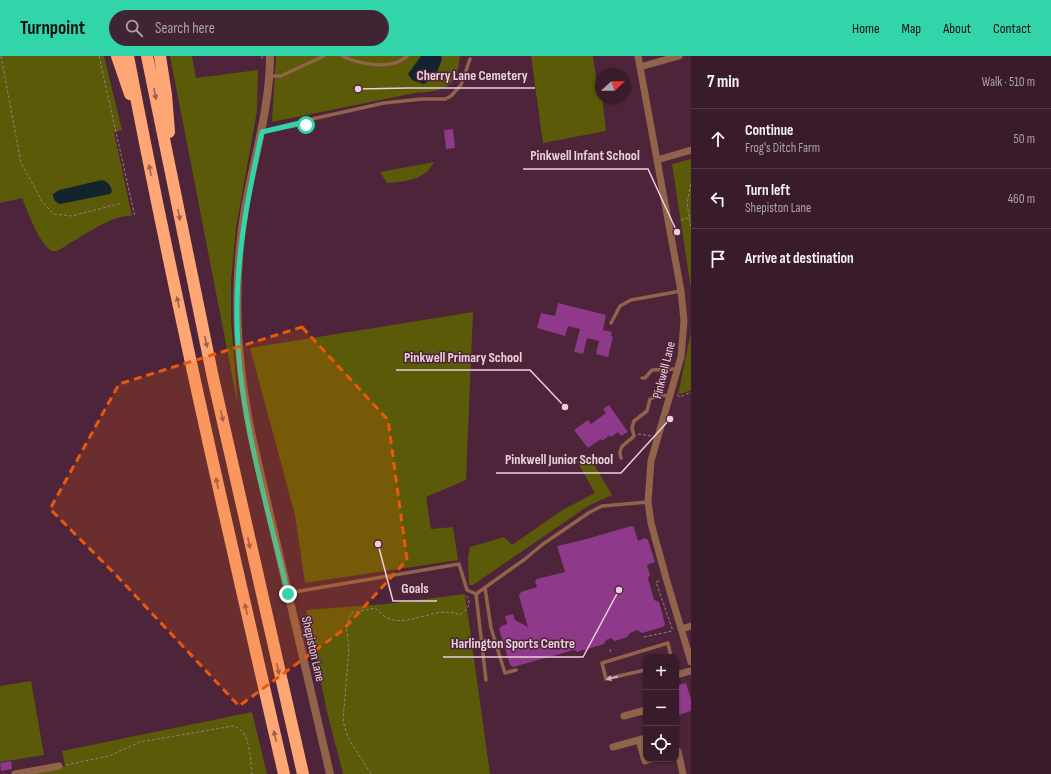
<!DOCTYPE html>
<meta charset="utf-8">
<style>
:root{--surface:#3a1b2b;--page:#412433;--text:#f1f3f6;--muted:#aba1a9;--line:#543947;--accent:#32d4a9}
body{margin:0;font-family:"Sofia Sans Condensed",sans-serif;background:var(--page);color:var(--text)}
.controls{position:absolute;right:12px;bottom:12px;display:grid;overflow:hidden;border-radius:8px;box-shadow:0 1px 3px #0004}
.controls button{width:36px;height:36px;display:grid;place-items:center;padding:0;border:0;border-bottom:1px solid var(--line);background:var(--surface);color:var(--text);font:20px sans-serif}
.compass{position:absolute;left:595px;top:12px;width:36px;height:36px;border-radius:50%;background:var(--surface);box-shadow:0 1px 3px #0004;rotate:69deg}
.stop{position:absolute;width:12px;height:12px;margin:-9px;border:3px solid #32d4a9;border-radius:50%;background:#fff}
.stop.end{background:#32d4a9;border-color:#fff;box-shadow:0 1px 4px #0008}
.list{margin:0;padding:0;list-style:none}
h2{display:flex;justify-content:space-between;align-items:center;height:52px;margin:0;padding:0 16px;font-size:17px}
h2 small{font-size:13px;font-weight:400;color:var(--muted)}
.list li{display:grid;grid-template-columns:26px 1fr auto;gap:12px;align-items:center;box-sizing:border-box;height:60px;padding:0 16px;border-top:1px solid var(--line)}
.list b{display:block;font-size:15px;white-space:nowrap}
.list p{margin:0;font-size:13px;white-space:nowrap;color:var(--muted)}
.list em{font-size:13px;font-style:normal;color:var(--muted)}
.icon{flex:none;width:22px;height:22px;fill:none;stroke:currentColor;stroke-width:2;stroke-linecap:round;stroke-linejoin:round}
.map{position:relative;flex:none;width:691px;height:718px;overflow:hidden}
header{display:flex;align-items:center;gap:24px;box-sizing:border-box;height:56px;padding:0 20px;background:var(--accent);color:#111}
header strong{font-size:19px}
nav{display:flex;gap:22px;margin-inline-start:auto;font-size:14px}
.search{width:280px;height:36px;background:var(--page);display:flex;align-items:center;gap:10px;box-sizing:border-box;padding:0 14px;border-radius:22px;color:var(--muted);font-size:15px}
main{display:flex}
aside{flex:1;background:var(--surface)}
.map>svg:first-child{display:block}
</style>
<header>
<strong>Turnpoint</strong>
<div class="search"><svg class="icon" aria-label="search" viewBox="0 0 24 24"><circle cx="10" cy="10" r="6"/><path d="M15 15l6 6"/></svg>Search here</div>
<nav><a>Home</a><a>Map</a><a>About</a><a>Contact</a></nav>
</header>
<main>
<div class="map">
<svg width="691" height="718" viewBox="0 0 691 718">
<rect width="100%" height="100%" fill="#4d2439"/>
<!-- green -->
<path fill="#5a5a08" d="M0 0H104L122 74 114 76 132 160C113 157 74 186 57 195H52C39 188 28 156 22 142L0 147Z
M170 0H192L196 22 258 14 257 55 236 172 231 226V265L238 350Z
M276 0H460C457 33 444 35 415 37L272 66Z
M531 0H593L597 30H601L606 75 543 87Z
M691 103V233L672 108Z
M434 106C425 124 405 126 387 127L380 116Z
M473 256 466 424 426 441 431 473 453 471 458 504 305 527 295 459 250 292Z
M691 276V334L678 339Z
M589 400 612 439 588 450 473 529H469L468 502 470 491 504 481 512 489 564 453 595 437 577 405Z
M465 538 490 718H343L327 656 306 554 386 548Z
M31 625 44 699 0 706V630Z
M252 656 267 718H21L65 710 62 695Z"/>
<!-- water -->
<path fill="#12252e" d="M421 0H441L442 3 436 19 424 28 412 24 408 18Z
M102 124C108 126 110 128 112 135L110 138 60 148C55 146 53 143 53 138L59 134Z"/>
<!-- building -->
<path fill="#8e398a" d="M453 73 455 92 446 93 444 74Z
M558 247 606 259 603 274 612 276 611 280 613 281 608 301 596 298 599 285 587 282 583 298 574 296 580 273 568 270 565 280 537 272 541 257 555 260Z
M609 349 628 376 621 380 618 376 611 381 610 379 602 385 601 383 588 392 574 374 588 364 591 368 606 357 603 353Z
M631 470 634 471 638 485 645 482 648 484 655 506 647 509 650 519 648 522 654 544 659 546 665 568 663 571 642 577 637 574 630 577 627 581 615 585 611 582 606 584 604 588 577 596 574 594 513 611 510 609 499 573 501 570 507 568 505 560 513 558 515 564 528 571 519 540 521 536 537 531 535 525 537 523 565 516 557 490 583 484Z
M686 627 691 643V655L676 660V630Z
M11 705 12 713 1 715 0 707Z"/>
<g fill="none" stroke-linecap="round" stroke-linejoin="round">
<!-- path -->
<path stroke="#9c7a8a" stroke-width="1" stroke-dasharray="3 2" stroke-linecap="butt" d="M1 0 21 107 43 147 54 158 72 160 122 147
M99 0 135 161
M262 0V4
M691 128 687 147 691 172
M681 164 691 161
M677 339 680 341 691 336
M638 378 651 380
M659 525 656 526 673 575
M644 581 673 575
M610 593 611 598
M66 709 109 700 140 686 233 670C251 674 250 703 252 718
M371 718 348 682 343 665 349 592 346 570 351 557 375 552C379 555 383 560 387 562 411 572 437 548 460 559 467 553 472 549 467 540"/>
<!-- service -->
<path stroke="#90634a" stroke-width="3.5" d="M342 0C359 8 392 15 407 0
M270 20H281L324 0
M262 76 299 69 312 63 384 47 422 43H445L451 40 461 29 470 3
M611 267 620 250 631 244 681 235
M642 322H645L652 314 677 313
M621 402C617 389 627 388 634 380L632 372 634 365 647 355 650 343 660 339 669 340
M485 532 491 572 505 617 516 614
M288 537 459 508 467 534 476 538
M476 538 525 503 543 488 590 456 602 450 648 446
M476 538 486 624
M646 619 645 614 606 623 602 607 668 587 671 601"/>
<!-- minor -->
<path stroke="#90634a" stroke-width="7" d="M638 0 681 235 684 265 681 301 651 405 648 446 651 467 666 522 691 606
M640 11 679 0
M657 104 691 94
M681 573 691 570
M676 619 691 615
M624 660 646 654
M639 684 645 705 651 703
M613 691 646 682
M678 695 683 718
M15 718 59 710"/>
<!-- tertiary -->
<path stroke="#90634a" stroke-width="8" d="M270 0C270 52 254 101 245 152 232 229 236 305 252 381L330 718"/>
<!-- motorway -->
<path stroke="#fea775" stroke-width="12" d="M117 0 130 38
M128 0C174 241 229 479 284 718
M147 0 213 322 303 718
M160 0 166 39 169 76"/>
</g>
<!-- one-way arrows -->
<defs><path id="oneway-solid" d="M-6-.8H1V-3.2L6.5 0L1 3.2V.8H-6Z"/></defs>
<g fill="#9d5f54">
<use href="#oneway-solid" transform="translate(155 38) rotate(79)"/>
<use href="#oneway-solid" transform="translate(150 114) rotate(-101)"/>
<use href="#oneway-solid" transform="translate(179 159) rotate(79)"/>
<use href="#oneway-solid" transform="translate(178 246) rotate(-102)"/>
<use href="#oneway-solid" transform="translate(206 286) rotate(78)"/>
<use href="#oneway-solid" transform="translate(222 360) rotate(77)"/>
<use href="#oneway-solid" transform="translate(217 427) rotate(-102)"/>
<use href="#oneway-solid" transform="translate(249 487) rotate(78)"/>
<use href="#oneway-solid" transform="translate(246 553) rotate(-103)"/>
<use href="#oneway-solid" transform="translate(278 613) rotate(77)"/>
<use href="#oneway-solid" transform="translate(275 680) rotate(-103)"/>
</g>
<use fill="#d4b5b7" href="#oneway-solid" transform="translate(612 622) rotate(167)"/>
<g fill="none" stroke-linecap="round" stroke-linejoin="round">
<!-- route -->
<path stroke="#32d4a9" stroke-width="5" d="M288 538C267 448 238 357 237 264 236 200 248 138 262 76L304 66 306 69"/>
</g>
<!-- marked area -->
<path fill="#e8590c" fill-opacity="0.2" stroke="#e8590c" stroke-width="3" stroke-dasharray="8 5" stroke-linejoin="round" d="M302 271 388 364 407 504 343 574 239 650 114 517 50 453 119 328Z"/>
<g text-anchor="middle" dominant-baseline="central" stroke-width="3" stroke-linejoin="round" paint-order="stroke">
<!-- street labels -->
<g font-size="13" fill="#ebd0db" stroke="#4d2439">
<text transform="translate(664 314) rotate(-76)">Pinkwell Lane</text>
<text transform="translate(313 593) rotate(77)">Shepiston Lane</text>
</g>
</g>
<!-- callouts -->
<path fill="none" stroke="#ebd0db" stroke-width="1.5" d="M358 33L408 32H535M677 176L648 113H523M565 351L530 314H396M670 363L621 417H496M378 488L393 545H437M619 534L583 601H443"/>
<g fill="#ebd0db" stroke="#4d2439" stroke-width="1.5">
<circle cx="358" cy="33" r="4"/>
<circle cx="677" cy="176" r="4"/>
<circle cx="565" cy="351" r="4"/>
<circle cx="670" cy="363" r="4"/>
<circle cx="378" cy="488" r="4"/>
<circle cx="619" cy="534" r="4"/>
</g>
<g font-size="14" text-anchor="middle" font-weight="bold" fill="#ebd0db" stroke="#4d2439" stroke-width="3" stroke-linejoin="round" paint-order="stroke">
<text x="472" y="24">Cherry Lane Cemetery</text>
<text x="585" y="104">Pinkwell Infant School</text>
<text x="463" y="306">Pinkwell Primary School</text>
<text x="559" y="408">Pinkwell Junior School</text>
<text x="415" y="537">Goals</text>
<text x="513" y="592">Harlington Sports Centre</text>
</g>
</svg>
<div class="controls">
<button>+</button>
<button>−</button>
<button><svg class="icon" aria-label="locate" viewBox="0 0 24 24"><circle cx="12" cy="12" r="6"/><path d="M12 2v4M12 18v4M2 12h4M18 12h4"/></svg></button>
</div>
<svg class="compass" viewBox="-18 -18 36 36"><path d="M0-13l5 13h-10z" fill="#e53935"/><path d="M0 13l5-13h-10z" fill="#aba1a9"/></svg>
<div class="stop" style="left:306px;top:69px"></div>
<div class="stop end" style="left:288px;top:538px"></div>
</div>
<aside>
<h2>7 min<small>Walk · 510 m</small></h2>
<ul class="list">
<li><svg class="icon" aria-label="ahead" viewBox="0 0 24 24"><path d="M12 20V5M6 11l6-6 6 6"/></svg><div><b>Continue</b><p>Frog's Ditch Farm</p></div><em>50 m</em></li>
<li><svg class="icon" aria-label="left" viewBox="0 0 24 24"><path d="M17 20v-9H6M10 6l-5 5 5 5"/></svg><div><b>Turn left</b><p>Shepiston Lane</p></div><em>460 m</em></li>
<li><svg class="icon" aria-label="arrive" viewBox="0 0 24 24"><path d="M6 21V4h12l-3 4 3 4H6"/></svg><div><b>Arrive at destination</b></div></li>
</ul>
</aside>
</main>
